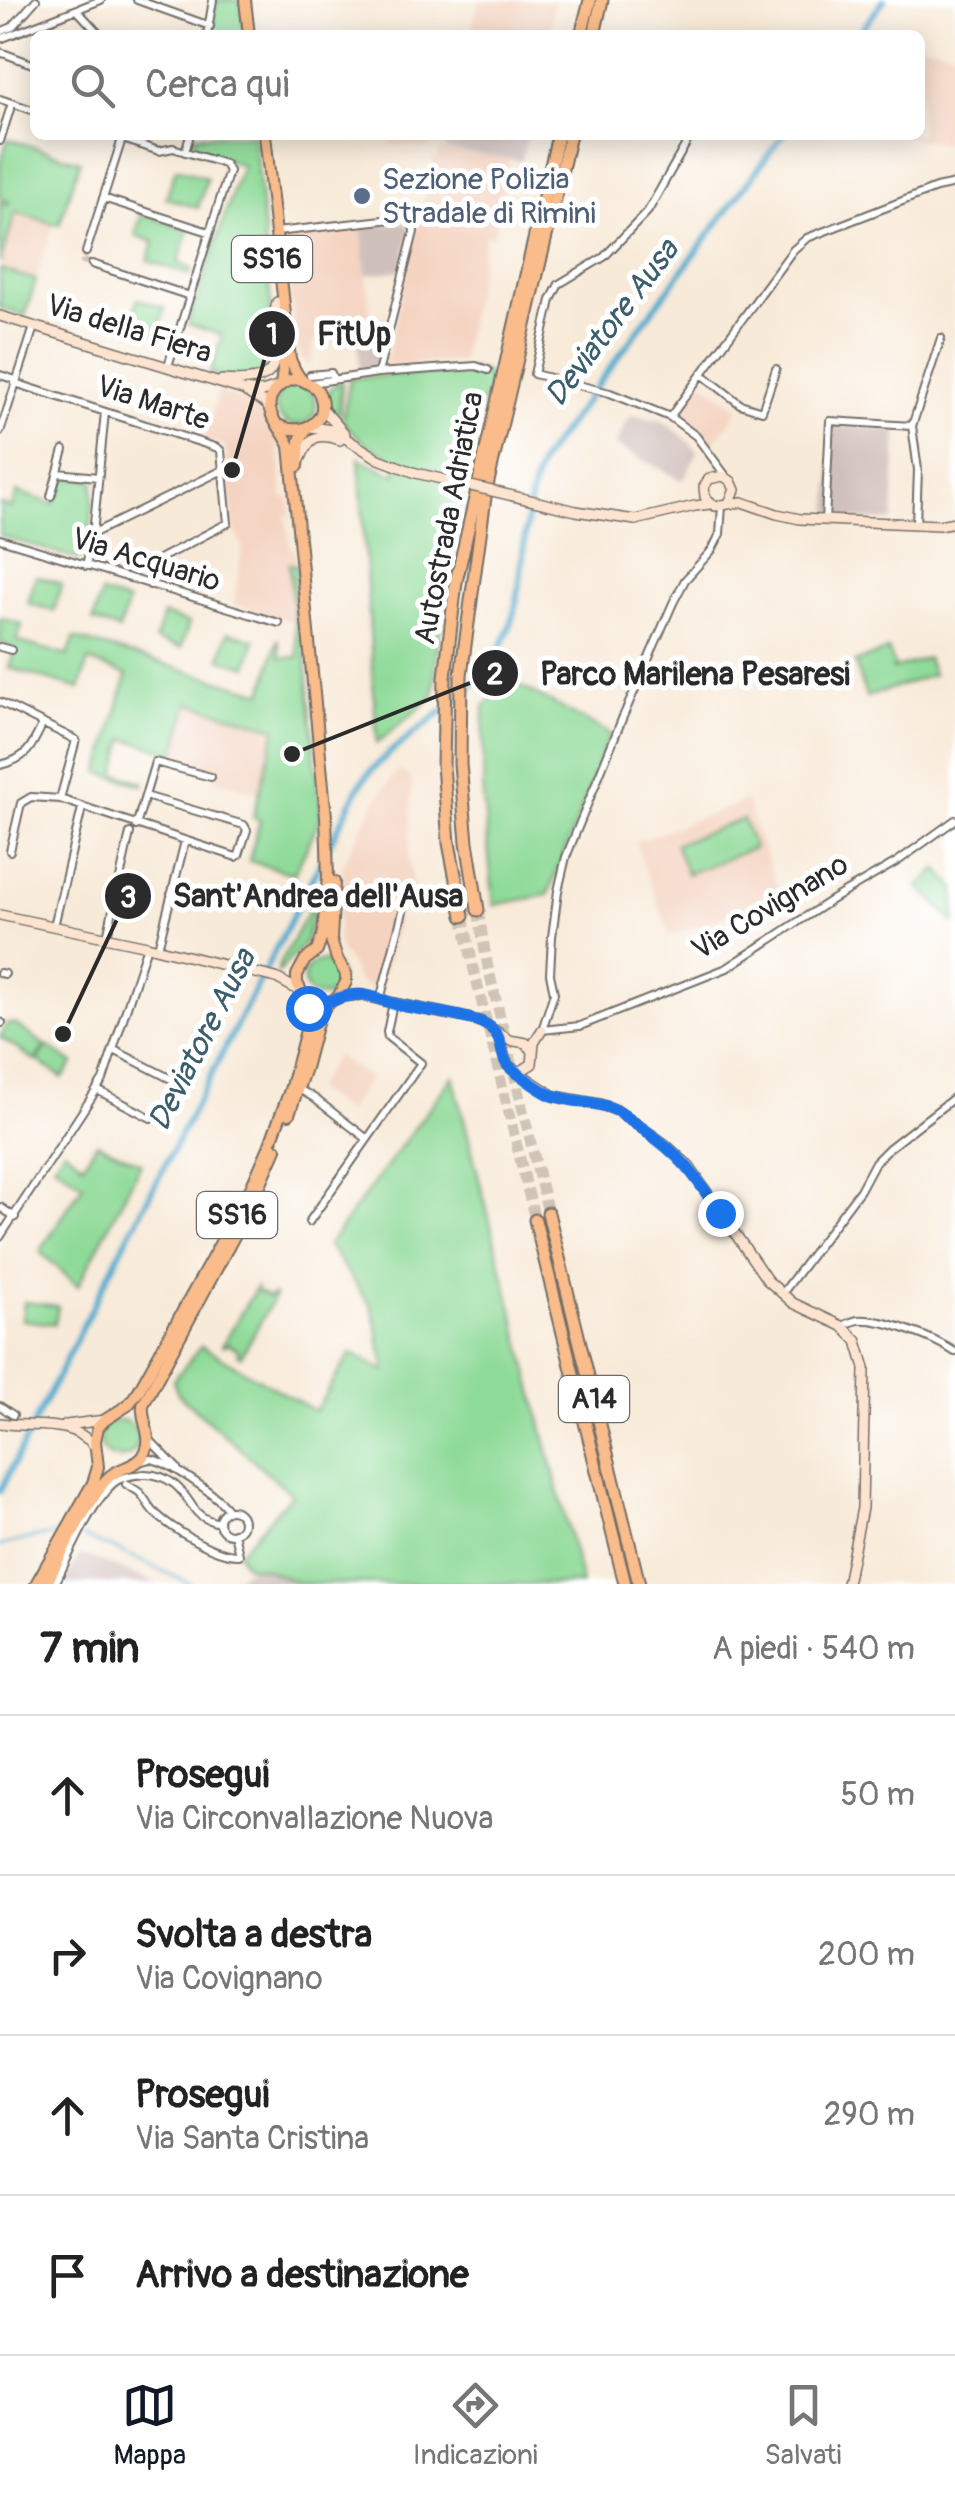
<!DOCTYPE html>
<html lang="it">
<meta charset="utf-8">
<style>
:root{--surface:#fff;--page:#f2f2f2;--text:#222;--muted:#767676;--line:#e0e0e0;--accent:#111827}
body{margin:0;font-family:Pangolin,sans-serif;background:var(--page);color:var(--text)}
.stop{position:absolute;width:30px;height:30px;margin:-22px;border:8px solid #1a73e8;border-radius:50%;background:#fff}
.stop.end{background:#1a73e8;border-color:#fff;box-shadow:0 2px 10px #0008}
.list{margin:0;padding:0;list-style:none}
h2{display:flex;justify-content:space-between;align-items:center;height:130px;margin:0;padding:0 40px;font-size:42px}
h2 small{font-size:32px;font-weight:400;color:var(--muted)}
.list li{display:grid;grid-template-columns:65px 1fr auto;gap:30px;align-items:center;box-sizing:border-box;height:160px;padding:0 40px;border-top:2px solid var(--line)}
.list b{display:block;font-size:38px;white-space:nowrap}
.list p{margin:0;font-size:32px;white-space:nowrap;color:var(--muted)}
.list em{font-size:32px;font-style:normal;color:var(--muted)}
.icon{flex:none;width:55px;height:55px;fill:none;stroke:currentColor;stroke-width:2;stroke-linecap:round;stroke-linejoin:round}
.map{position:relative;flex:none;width:955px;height:1584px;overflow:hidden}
.search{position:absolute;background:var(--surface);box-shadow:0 5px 25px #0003;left:30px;right:30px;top:30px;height:110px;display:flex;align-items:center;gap:25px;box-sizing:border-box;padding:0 35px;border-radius:15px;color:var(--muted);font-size:38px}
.sheet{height:770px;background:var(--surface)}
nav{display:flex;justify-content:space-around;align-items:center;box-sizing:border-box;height:140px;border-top:2px solid var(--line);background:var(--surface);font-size:28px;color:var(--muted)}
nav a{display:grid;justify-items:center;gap:5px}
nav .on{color:var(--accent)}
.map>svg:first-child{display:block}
</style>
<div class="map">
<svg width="955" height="1584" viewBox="0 0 955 1584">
<rect width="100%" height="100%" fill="#fff"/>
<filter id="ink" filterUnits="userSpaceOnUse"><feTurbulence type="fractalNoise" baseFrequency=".01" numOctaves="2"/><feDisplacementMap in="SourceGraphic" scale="20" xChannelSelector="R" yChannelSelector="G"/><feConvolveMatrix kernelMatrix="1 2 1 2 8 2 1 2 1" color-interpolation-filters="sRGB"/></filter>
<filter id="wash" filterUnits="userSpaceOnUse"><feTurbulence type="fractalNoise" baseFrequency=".0048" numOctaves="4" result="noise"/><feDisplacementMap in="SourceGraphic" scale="40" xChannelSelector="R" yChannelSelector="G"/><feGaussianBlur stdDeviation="2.25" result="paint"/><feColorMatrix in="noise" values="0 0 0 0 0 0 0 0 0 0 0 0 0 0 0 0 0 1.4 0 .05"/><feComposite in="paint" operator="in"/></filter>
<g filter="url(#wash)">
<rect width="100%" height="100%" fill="#f8ead8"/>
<!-- built -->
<path fill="#f4d3c0" d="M479 0H555L548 35H470Z
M920 44 955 51V146L897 135H920Z
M393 135H434L430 148 391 144Z
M439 150 509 160 494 235 485 236 461 362 385 366 434 158H438Z
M17 212 54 224 36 279 0 268Z
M360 227 371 318 389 317 386 328 358 331V344L344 345 319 337 315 341 310 365 301 359 297 351 283 236Z
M703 381 739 409 712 445 675 417Z
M219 390 256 406 268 428 277 436 283 498H289L291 515H285L291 549 295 547 297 565 289 564 295 622 233 605 243 547 234 528 225 446 204 440Z
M189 703 277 728 260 793 214 780 215 771 173 759Z
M397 772H401L412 779 409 860 414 897 399 895 393 918 397 924 378 992 356 980 350 964 339 949 337 935 343 864 376 800Z
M746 801 780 895 670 936 635 842Z
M336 1056 370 1078 346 1112 314 1089Z"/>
<!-- industrial -->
<path fill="#d0c0bc" d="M448 135H527L522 161 445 150Z
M401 222 408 224 410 232 401 270 366 275 361 227Z
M386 329 376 367 359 369 358 332Z
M631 415 662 421 682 435 698 452 683 481 615 445Z
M832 426 897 430 893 521 835 519 829 510Z
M80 1555 90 1557 158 1584H64Z
M253 1566 262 1568 301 1584H230L241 1573Z"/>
<!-- green -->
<path fill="#8eda98" stroke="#5c8262" stroke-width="2.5" d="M215 0H241L244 35H211Z
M196 135H254L271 304C266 330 280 358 259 376L232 378 210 374 222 335 188 324 242 165 192 148Z
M8 139 80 161 59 225 16 212 0 263V202L8 205 9 202 0 198V164Z
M176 168 207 178 198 208 166 198Z
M142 214 189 230 178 263 192 269 190 275 148 261 154 242 135 235Z
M0 269 36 280 25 316 0 308Z
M138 299 165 308 160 326 171 331 169 339 129 326Z
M481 370 488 375C491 395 485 396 477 412 470 426 466 461 467 476 451 549 437 621 434 696L377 743 359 458 395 475 398 461 370 447 342 422 350 378Z
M339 382 342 383 339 413 336 418C324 402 320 396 339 382Z
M276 405a20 20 0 1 1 40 0a20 20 0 1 1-40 0Z
M64 477 94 480C92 505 94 538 79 559L74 558 0 536V504L12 508 17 492 54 504Z
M289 564 297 565 298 608 304 639 321 817 294 874 249 861 260 820 253 817 276 728 189 703 173 759 167 758 169 751 125 739 116 773 144 782 143 785 100 773 127 675 88 661 80 689 9 668 15 648 0 643V618L22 624 17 641 68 656 74 638 263 693 278 639 281 658 298 657Z
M36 576 62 584 54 611 28 603Z
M101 594 128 602 119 630 93 621Z
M163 615 189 623 181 648 155 640Z
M228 632 255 640 247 667 220 659Z
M888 650 895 668 891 670 927 658 933 675 866 697 855 662Z
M511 681 610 734 548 895 494 905 483 797 484 706Z
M743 819 754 848 687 874 675 844Z
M938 869 955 888V923L919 887Z
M322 886V903L315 906 305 942 278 973 279 965Z
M304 979a18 18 0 1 1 36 0a18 18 0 1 1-36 0Z
M7 1024H15L45 1045 35 1061 0 1037Z
M47 1046 73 1063 63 1078 38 1061Z
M453 1076 582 1584H301L262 1568 245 1565 238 1553 292 1494 178 1394 173 1381 201 1346 315 1411 351 1353 386 1372 373 1309 328 1245Z
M97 1143 141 1163 78 1286 40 1252 83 1184 54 1164 64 1149 83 1164Z
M257 1286 255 1290 269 1298 272 1295 275 1296 241 1356 237 1354 239 1350 227 1343 224 1346 222 1345Z
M24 1302 58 1306 55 1324 22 1320Z
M100 1439a19 19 0 1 1 38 0a19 19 0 1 1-38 0Z"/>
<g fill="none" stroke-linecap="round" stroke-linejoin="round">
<!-- stream -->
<path stroke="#50aace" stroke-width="2.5" d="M82 1537 115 1549 191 1584
M0 1546 35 1537 59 1535"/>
<!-- canal -->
<path stroke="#50aace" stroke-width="6" d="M858 35 884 0
M0 1491 108 1276 360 785C399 730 471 708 502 645 531 588 516 516 543 458L783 135"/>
</g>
</g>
<g filter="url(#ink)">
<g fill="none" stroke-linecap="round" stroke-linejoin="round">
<!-- street-tunnel -->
<path stroke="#cfc4b5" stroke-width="6" stroke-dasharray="6 3" stroke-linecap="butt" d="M86 252 83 261 92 264"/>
<!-- highway-tunnel -->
<path stroke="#cfc4b5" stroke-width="11" stroke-dasharray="11 5.5" stroke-linecap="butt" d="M478 910 487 963 548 1213
M463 916 473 966 535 1220"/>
<!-- street casing -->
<g stroke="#736e68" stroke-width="10">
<path id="street" d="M137 0 210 26
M77 10 100 35
M0 32 12 27 36 0
M207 35 213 0
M0 39 101 0
M0 52 35 65
M0 99 35 111
M111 135 159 151 173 148 225 164 229 171 168 366
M691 135 648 211 604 257 559 284 551 300 534 374 610 393 670 417 696 436 726 476
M0 141 12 103
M185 152 190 135
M103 198 209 232
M276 232 401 218 408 219 413 223 414 232 378 373
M86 252 122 139
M92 264 190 296
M0 375 16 380
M310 375 331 373 333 379
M703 375 740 404 762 411 776 369
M15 383 218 448 221 451 228 523 161 558 150 585
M311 383 378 373 476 366 488 370
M670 417 793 250 807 238 936 188 955 184
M0 432 34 327
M58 473 98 477
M51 496 64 450
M722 506 720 534 712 550 685 580 673 603 622 719 566 857 558 891 552 937 550 974 554 993 542 1030 580 1026 727 968 833 899 898 861 955 820
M825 521 830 421 912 426
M916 524 918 470 912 426 941 338
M94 533 223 470
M0 539 279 623
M86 566 93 534 105 412
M0 647 11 650
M0 702 76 740 60 799 236 857 239 855 247 830 244 825 145 796 136 826
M0 765C27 759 32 747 43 723
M145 796 155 762 211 777
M10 851 21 803 31 797 60 799
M171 894 229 906
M54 926 82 808
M107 937 130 833
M158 948 185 841
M0 973 5 974
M380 1000 407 896
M0 1022 2 1023
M114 1050 177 1082
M299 1089 314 1098 366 1138
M97 1090 151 1118
M0 1207 15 1217
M309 1222 421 1063 388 1037 387 1032 393 1003
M0 1237 103 1080 147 946
M782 1294 860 1190 875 1162 889 1148 955 1097
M842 1326C847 1324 853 1321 858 1320 883 1318 934 1338 955 1352
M0 1406 13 1415
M151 1441 177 1468
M142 1461C150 1459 150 1458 158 1461 175 1467 219 1496 228 1510
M126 1484C130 1487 136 1489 140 1493 145 1498 148 1506 154 1512 171 1528 215 1556 239 1555L234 1533
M219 1522a12 12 0 1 1 24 0a12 12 0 1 1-24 0Z
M55 1584C68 1558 93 1499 115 1482 123 1476 135 1475 145 1474 156 1474 165 1477 174 1484 196 1502 188 1516 219 1523"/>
</g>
<!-- secondary casing -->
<g stroke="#736e68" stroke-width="12">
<path id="secondary" d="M0 316 243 390 262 392 277 387
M222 380C301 386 263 350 277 302
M246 392 266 404 271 412
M322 408 345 434
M311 427 332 430 379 459 416 473
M300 460C310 437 315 432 340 440
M729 503 735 490 731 481 723 476 709 479 704 487 705 497 715 506 742 502 777 514 800 519 939 525 955 522
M635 520 695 506 710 504
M0 915 147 946 276 978 300 991
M338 997 362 995 393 1003 471 1019 482 1022 509 1040 526 1043 532 1050
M498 1036C506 1051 501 1069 521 1071L532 1064 534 1043 542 1030
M516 1071 554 1096 599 1104 616 1110 665 1144 688 1165 767 1280 793 1303 842 1326 857 1341 865 1368 862 1508 847 1584
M0 1423C35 1429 67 1417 95 1446
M66 1425 105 1420"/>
</g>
<!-- primary casing -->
<g stroke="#736e68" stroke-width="14">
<path id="primary" d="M245 0 249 35
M265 135 290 359C293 366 296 375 302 380 310 385 316 385 320 395 330 422 302 436 281 426
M281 384 283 371 281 345
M298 466 300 440 306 429
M289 1114 305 1068 319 1015 328 1003 338 997 346 982V974L337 959 331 940 334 882
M36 1584 93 1483 98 1467 95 1441 98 1427 105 1420 128 1405 138 1392 250 1190 269 1147 290 1090 309 1019 304 996 297 983V975L305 960 317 951 323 934 328 877 326 817 290 446C285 435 279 428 273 418 262 397 280 379 300 379
M46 1584C60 1556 74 1528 91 1502 96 1494 102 1483 109 1477 121 1466 140 1467 146 1451 153 1436 141 1421 143 1405L253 1201 276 1149"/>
</g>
<!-- highway casing -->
<g stroke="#736e68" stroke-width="15">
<path id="highway" d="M581 35 590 0
M594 35 602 0
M478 910 467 842 460 764 461 675 486 490 570 135
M463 916 449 843 443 765 445 677 456 582 558 135
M548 1213 639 1584
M535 1220 625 1584"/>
</g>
<!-- street -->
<use href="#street" stroke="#fff" stroke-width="6"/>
<!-- secondary -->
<use href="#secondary" stroke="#fde4d0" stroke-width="9"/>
<!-- primary -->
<use href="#primary" stroke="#f9bc8a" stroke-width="10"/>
<!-- highway -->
<use href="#highway" stroke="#f9bc8a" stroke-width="11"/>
<!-- secondary-bridge casing -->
<g stroke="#736e68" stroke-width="12" stroke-linecap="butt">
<path id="secondary-bridge" d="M416 473 576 511 635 520"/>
</g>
<!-- secondary-bridge -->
<use href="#secondary-bridge" stroke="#fde4d0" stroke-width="9"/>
</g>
</g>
<g fill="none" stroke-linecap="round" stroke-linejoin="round" filter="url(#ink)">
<!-- route -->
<path stroke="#1a73e8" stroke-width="12" d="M308 1008 304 996C325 1012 339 992 362 995 374 996 386 1002 399 1005 424 1010 449 1013 474 1020 512 1030 494 1058 513 1070 525 1078 537 1089 551 1095 570 1102 592 1101 611 1108 623 1113 633 1122 643 1129 682 1156 694 1174 720 1213"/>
</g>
<!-- markers -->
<circle fill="#5c6f8a" stroke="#fff" stroke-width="4" cx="362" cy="196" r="10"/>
<g text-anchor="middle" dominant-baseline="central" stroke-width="10" stroke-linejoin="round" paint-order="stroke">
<!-- shield labels -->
<g fill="#fff" stroke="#6b6b6b" stroke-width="2.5">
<rect x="232" y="236" width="80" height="46" rx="8"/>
<rect x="197" y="1192" width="80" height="46" rx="8"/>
<rect x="559" y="1376" width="70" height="46" rx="8"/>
</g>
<g font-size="28" font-weight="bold" fill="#2b2b2b">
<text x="272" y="259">SS16</text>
<text x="237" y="1215">SS16</text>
<text x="594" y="1399">A14</text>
</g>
<!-- service labels -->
<g font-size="30" fill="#4e5e75" stroke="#fff" text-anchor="start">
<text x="382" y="179">Sezione Polizia<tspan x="382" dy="34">Stradale di Rimini</tspan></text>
</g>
<!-- street labels -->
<g font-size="30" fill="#2b2b2b" stroke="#fff">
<text transform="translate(129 329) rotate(17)">Via della Fiera</text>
<text transform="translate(153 403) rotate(18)">Via Marte</text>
<text transform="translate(449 518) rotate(-79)">Autostrada Adriatica</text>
<text transform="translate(146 560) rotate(17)">Via Acquario</text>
<text transform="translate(770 907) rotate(-31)">Via Covignano</text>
</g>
<!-- water labels -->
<g font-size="32" font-style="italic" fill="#3a5e6c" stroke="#fff">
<text transform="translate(612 323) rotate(-53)">Deviatore Ausa</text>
<text transform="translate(202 1040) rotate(-63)">Deviatore Ausa</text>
</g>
</g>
<!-- callouts -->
<path fill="none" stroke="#2b2b2b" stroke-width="4" d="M232 470L272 334M292 754L495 673M63 1034L128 896"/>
<g fill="#2b2b2b" stroke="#fff" stroke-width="4">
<circle cx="232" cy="470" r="10"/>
<circle cx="292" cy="754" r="10"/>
<circle cx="63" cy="1034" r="10"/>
<circle cx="272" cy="334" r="25"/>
<circle cx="495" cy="673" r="25"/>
<circle cx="128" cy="896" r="25"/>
</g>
<g font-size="30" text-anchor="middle" font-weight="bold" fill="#fff">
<text x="272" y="344">1</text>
<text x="495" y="684">2</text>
<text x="128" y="907">3</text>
</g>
<g font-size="32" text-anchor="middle" font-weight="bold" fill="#2b2b2b" stroke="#fff" stroke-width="10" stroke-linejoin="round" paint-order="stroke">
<text x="354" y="345">FitUp</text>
<text x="695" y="685">Parco Marilena Pesaresi</text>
<text x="318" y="907">Sant'Andrea dell'Ausa</text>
</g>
</svg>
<div class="stop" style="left:308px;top:1008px"></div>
<div class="stop end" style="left:720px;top:1213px"></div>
<div class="search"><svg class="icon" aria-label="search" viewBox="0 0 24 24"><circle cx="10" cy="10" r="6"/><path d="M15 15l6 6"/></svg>Cerca qui</div>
</div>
<section class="sheet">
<h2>7 min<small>A piedi · 540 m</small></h2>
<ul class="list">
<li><svg class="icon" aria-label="ahead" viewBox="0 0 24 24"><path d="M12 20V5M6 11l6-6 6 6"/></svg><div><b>Prosegui</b><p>Via Circonvallazione Nuova</p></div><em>50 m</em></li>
<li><svg class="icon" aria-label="right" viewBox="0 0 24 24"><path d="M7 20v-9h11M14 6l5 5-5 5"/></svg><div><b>Svolta a destra</b><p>Via Covignano</p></div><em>200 m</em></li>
<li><svg class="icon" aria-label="ahead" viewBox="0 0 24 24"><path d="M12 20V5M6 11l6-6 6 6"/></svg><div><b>Prosegui</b><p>Via Santa Cristina</p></div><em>290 m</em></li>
<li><svg class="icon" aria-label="arrive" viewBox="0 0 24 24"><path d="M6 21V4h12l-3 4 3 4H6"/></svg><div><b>Arrivo a destinazione</b></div></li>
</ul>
</section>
<nav>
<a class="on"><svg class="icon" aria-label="map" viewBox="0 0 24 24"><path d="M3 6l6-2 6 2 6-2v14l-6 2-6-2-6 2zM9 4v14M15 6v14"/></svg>Mappa</a>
<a><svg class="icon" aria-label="directions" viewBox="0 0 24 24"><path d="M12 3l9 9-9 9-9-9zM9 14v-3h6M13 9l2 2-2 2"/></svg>Indicazioni</a>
<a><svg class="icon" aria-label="saved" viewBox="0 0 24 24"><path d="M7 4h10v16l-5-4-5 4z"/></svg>Salvati</a>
</nav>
